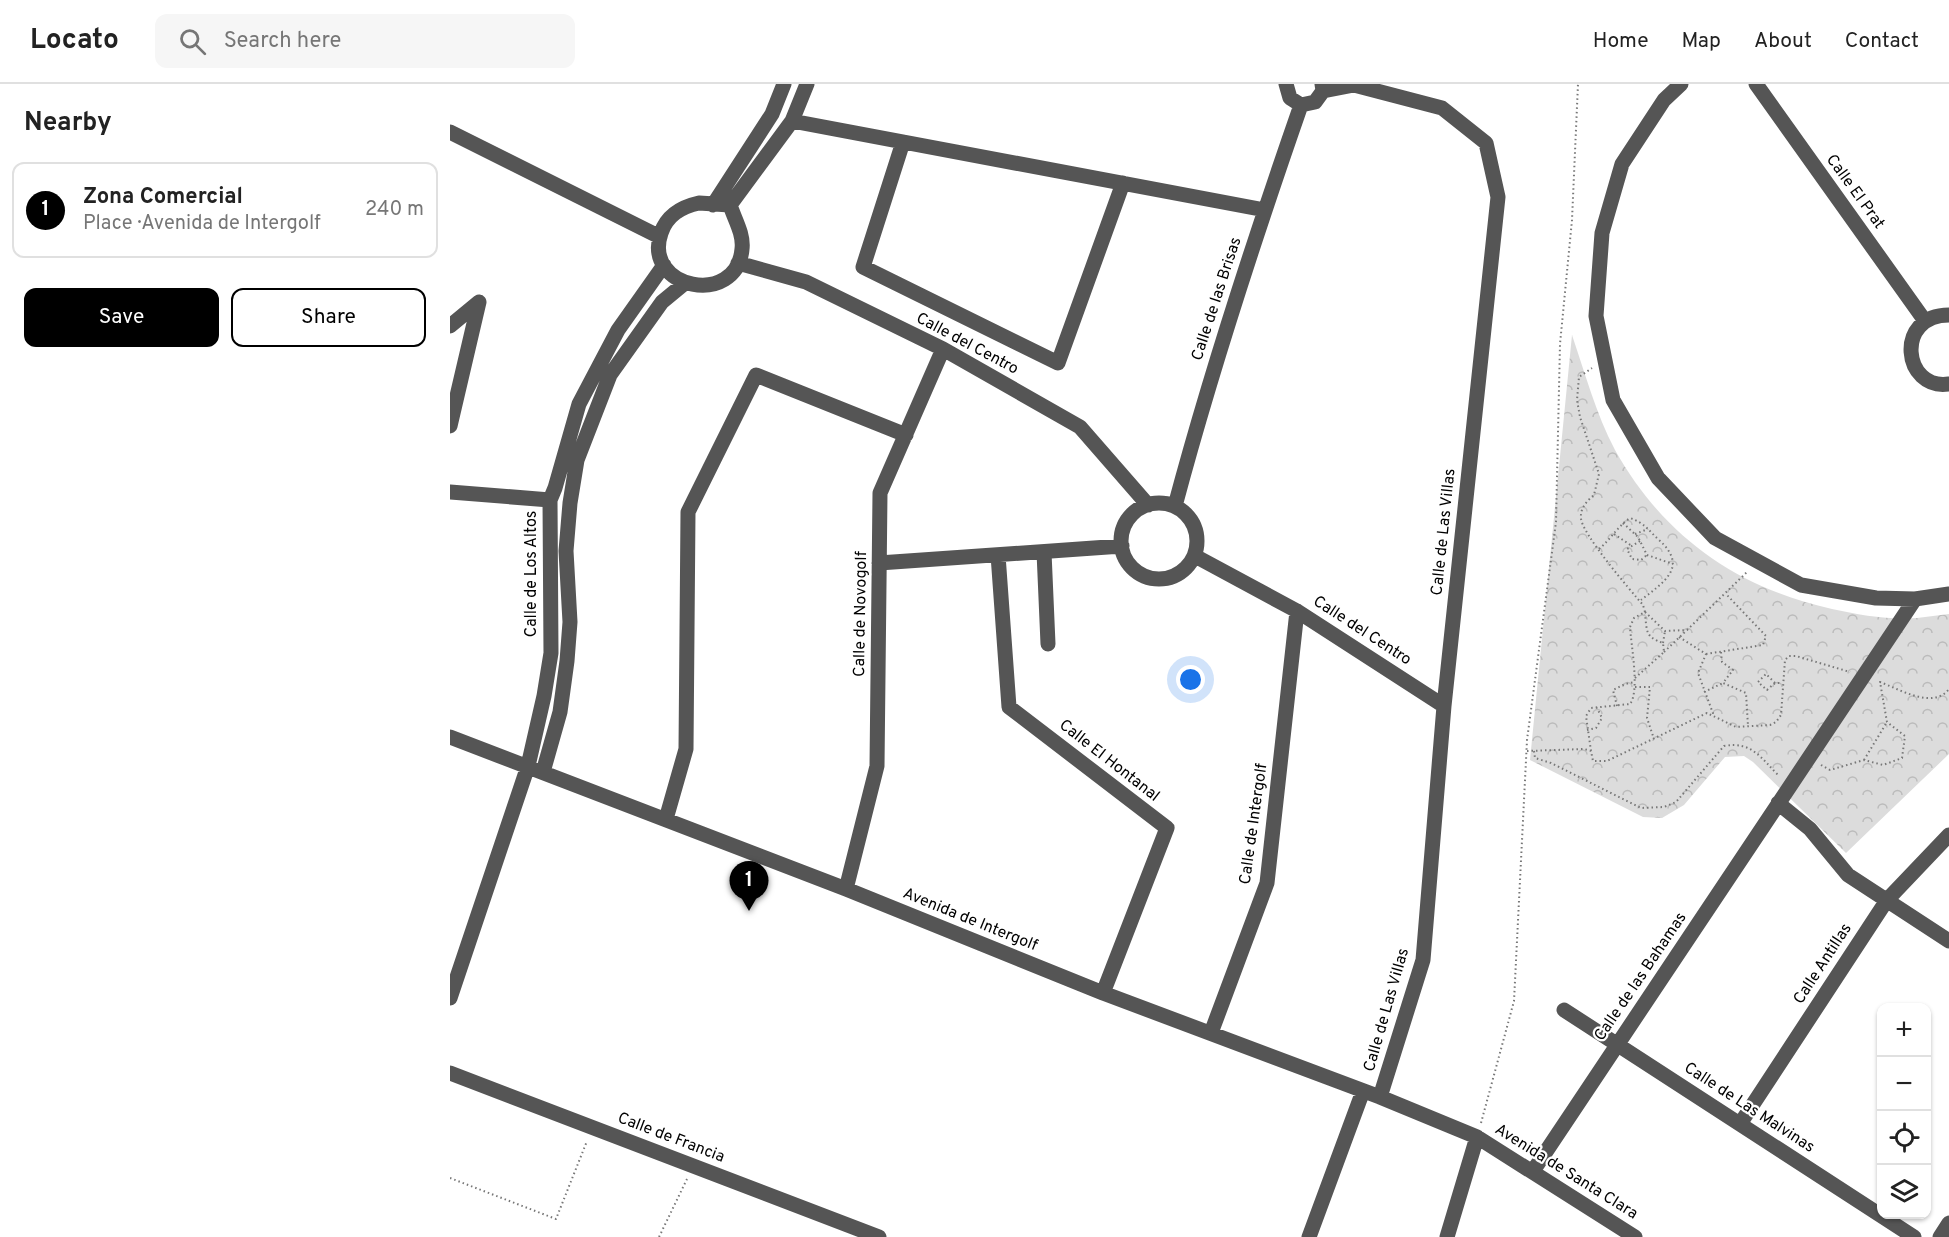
<!DOCTYPE html>
<meta charset="utf-8">
<style>
:root{--surface:#fff;--page:#f6f6f6;--text:#222;--muted:#767676;--line:#e0e0e0;--accent:#000}
body{margin:0;font-family:Overpass,sans-serif;background:var(--page);color:var(--text)}
.controls{position:absolute;right:18px;bottom:18px;display:grid;overflow:hidden;border-radius:12px;box-shadow:0 2px 4px #0004}
.controls button{width:54px;height:54px;display:grid;place-items:center;padding:0;border:0;border-bottom:2px solid var(--line);background:var(--surface);color:var(--text);font:30px sans-serif}
.you{position:absolute;left:741px;top:596px;width:21px;height:21px;margin:-15px;border:4px solid #fff;border-radius:50%;background:#1a73e8;box-shadow:0 0 0 9px #1a73e833}
.badge{display:grid;place-items:center;width:39px;height:39px;border-radius:50%;background:var(--accent);color:#fff;font-size:20px;font-weight:700}
.pin{position:absolute;translate:-50% -50px;filter:drop-shadow(0 2px 3px #0008)}
.pin::after{content:'';position:absolute;top:32px;width:21px;height:18px;background:inherit;clip-path:polygon(0 0,100% 0,50% 100%)}
.list{margin:0;padding:0;list-style:none}
h2{display:flex;justify-content:space-between;align-items:center;height:78px;margin:0;padding:0 24px;font-size:26px}
h2 small{font-size:20px;font-weight:400;color:var(--muted)}
.list li{display:grid;grid-template-columns:39px 1fr auto;gap:18px;align-items:center;box-sizing:border-box;height:96px;margin:0 12px 12px;padding:0 12px;border:2px solid var(--line);border-radius:12px}
.list b{display:block;font-size:22px;white-space:nowrap}
.list p{margin:0;font-size:20px;white-space:nowrap;color:var(--muted)}
.list em{font-size:20px;font-style:normal;color:var(--muted)}
.actions{display:flex;gap:12px;padding:18px 24px}
.actions a{flex:1;padding:14px 0;border:2px solid var(--accent);border-radius:12px;text-align:center;font-size:21px;color:var(--accent)}
.actions .main{background:var(--accent);color:#fff}
.icon{flex:none;width:33px;height:33px;fill:none;stroke:currentColor;stroke-width:2;stroke-linecap:round;stroke-linejoin:round}
.map{position:relative;flex:none;width:1499px;height:1153px;overflow:hidden}
header{display:flex;align-items:center;gap:36px;box-sizing:border-box;height:84px;padding:0 30px;background:var(--surface);border-bottom:2px solid var(--line)}
header strong{font-size:28px}
nav{display:flex;gap:33px;margin-inline-start:auto;font-size:21px}
.search{width:420px;height:54px;background:var(--page);display:flex;align-items:center;gap:15px;box-sizing:border-box;padding:0 21px;border-radius:12px;color:var(--muted);font-size:22px}
main{display:flex}
aside{flex:1;background:var(--surface)}
.map>svg:first-child{display:block}
</style>
<header>
<strong>Locato</strong>
<div class="search"><svg class="icon" aria-label="search" viewBox="0 0 24 24"><circle cx="10" cy="10" r="6"/><path d="M15 15l6 6"/></svg>Search here</div>
<nav><a>Home</a><a>Map</a><a>About</a><a>Contact</a></nav>
</header>
<main>
<aside>
<h2>Nearby<small></small></h2>
<ul class="list">
<li><span class="badge">1</span><div><b>Zona Comercial</b><p>Place · Avenida de Intergolf</p></div><em>240 m</em></li>
</ul>
<div class="actions"><a class="main">Save</a><a>Share</a></div>
</aside>
<div class="map">
<svg width="1499" height="1153" viewBox="0 0 1499 1153">
<defs>
<pattern id="forest-crowns" width="20" height="18" patternUnits="userSpaceOnUse" patternTransform="scale(1.5)"><rect width="20" height="18" fill="#dcdcdc"/><path d="M2 6a3 3 0 1 1 6 0M12 15a3 3 0 1 1 6 0" fill="none" stroke="#bbb"/></pattern>
</defs>
<rect width="100%" height="100%" fill="#fff"/>
<!-- forest -->
<path fill="url(#forest-crowns)" d="M1122 251C1135 289 1146 330 1165 366 1213 452 1287 504 1382 525 1409 531 1439 536 1467 534 1478 533 1488 531 1499 530V670L1396 769 1303 678 1294 672 1275 673 1234 721 1212 734 1193 733 1080 676Z"/>
<g fill="none" stroke-linecap="round" stroke-linejoin="round">
<!-- path -->
<path stroke="#777" stroke-width="2" stroke-dasharray="1.5 3" stroke-linecap="butt" d="M1173 439 1188 453 1197 471 1223 480
M1164 450 1182 462
M1185 450 1198 445
M1190 457 1177 465 1182 475 1191 476 1197 471
M1149 465C1161 455 1167 443 1180 434 1196 440 1197 445 1209 456 1239 483 1214 498 1191 516
M1195 528 1215 547 1237 546 1297 488
M1229 553 1256 570 1248 589 1264 632
M1213 559 1215 547
M1214 568 1236 547
M1271 568 1272 578 1283 586 1273 599 1296 609 1298 642
M1256 570 1313 561 1316 552 1276 510
M1185 594 1214 568 1213 559C1195 553 1197 547 1195 530
M1325 599 1316 590 1308 598 1317 606 1325 599H1332
M1185 603H1200L1197 634 1204 655
M1254 608 1273 599
M1167 622 1163 606 1175 600 1185 598
M1137 646 1146 644 1152 634 1147 624
M1077 667 1134 665 1141 667 1143 677H1157L1257 629 1286 643 1320 641 1326 638 1331 631 1335 576 1339 572H1346L1400 588
M1084 667 1085 674 1101 679 1191 724 1214 723 1226 718 1274 662C1302 657 1311 674 1329 692
M1141 667 1136 632 1141 624 1180 620C1190 607 1181 561 1180 543L1184 534 1195 528 1193 521C1181 507 1131 449 1131 434 1130 424 1137 417 1144 411L1149 390 1130 333 1127 316 1129 293 1142 284
M1414 676 1437 638
M1371 681 1380 686 1414 676 1433 681 1452 674 1455 652 1437 638 1430 598C1449 605 1483 626 1499 605
M1031 1039 1064 917 1077 656 1106 438 1110 260 1122 136 1128 0
M0 1094 106 1135 137 1057
M209 1153 237 1095"/>
<!-- minor -->
<path stroke="#555" stroke-width="15" d="M836 0 840 14 851 21 865 18 873 7 872 0
M1231 0 1214 16 1172 80 1152 149 1146 232 1163 316 1208 394 1265 454 1351 501 1426 514 1465 515 1499 510
M1306 0 1475 237
M873 7 904 1 992 24 1036 59 1048 113 994 622 973 876 930 1013
M342 37 815 126
M0 48 210 153
M453 58 413 183 608 279 673 99
M249 119 280 121C284 134 294 150 292 165 287 224 192 205 211 149 217 131 231 123 249 119Z
M263 121 322 30 334 0
M280 121 342 37 357 0
M288 179 356 198 493 265 630 343 698 421
M1499 231C1444 231 1453 307 1499 300
M0 242 29 218
M0 342 29 218
M0 408 100 416
M671 457a38 38 0 1 1 76 0a38 38 0 1 1-76 0Z
M725 422C761 287 805 153 851 21
M594 468 598 560
M548 471 559 623 717 744 653 909
M745 472 847 527 994 622
M429 479 672 462
M0 653 396 805 653 909 930 1013 1027 1053 1185 1153
M93 688 110 628 117 577 120 538 116 467 120 419 127 376 160 291 212 218 235 199
M1328 719 1360 745 1398 791 1499 857
M216 735 236 665 238 428 306 291 456 351
M396 805 427 682 430 409 493 265
M0 914 78 682 94 612 101 569 100 416 105 404 129 320 168 246 214 181
M1114 926 1464 1153
M761 949 817 799 847 527
M0 989 429 1153
M1290 1040 1437 816 1499 751
M1083 1087 1465 515
M859 1153 913 1007
M997 1153 1027 1053
M1490 1153 1499 1139"/>
</g>
<g text-anchor="middle" dominant-baseline="central" stroke-width="4.5" stroke-linejoin="round" paint-order="stroke">
<!-- street labels -->
<g font-size="16" fill="#000" stroke="#fff">
<text transform="translate(1405 108) rotate(54)">Calle El Prat</text>
<text transform="translate(767 215) rotate(-72)">Calle de las Brisas</text>
<text transform="translate(517 260) rotate(28)">Calle del Centro</text>
<text transform="translate(994 448) rotate(-84)">Calle de Las Villas</text>
<text transform="translate(82 490) rotate(-90)">Calle de Los Altos</text>
<text transform="translate(411 530) rotate(-89)">Calle de Novogolf</text>
<text transform="translate(912 547) rotate(33)">Calle del Centro</text>
<text transform="translate(659 677) rotate(38)">Calle El Hontanal</text>
<text transform="translate(804 740) rotate(-82)">Calle de Intergolf</text>
<text transform="translate(520 836) rotate(22)">Avenida de Intergolf</text>
<text transform="translate(1373 880) rotate(-57)">Calle Antillas</text>
<text transform="translate(1191 893) rotate(-56)">Calle de las Bahamas</text>
<text transform="translate(937 926) rotate(-74)">Calle de Las Villas</text>
<text transform="translate(1299 1024) rotate(33)">Calle de Las Malvinas</text>
<text transform="translate(221 1054) rotate(21)">Calle de Francia</text>
<text transform="translate(1116 1088) rotate(32)">Avenida de Santa Clara</text>
</g>
</g>
</svg>
<div class="controls">
<button>+</button>
<button>−</button>
<button><svg class="icon" aria-label="locate" viewBox="0 0 24 24"><circle cx="12" cy="12" r="6"/><path d="M12 2v4M12 18v4M2 12h4M18 12h4"/></svg></button>
<button><svg class="icon" aria-label="layers" viewBox="0 0 24 24"><path d="M12 4l9 5-9 5-9-5zM3 14l9 5 9-5"/></svg></button>
</div>
<div class="you"></div>
<div class="pin badge" style="left:299px;top:827px">1</div>
</div>
</main>
